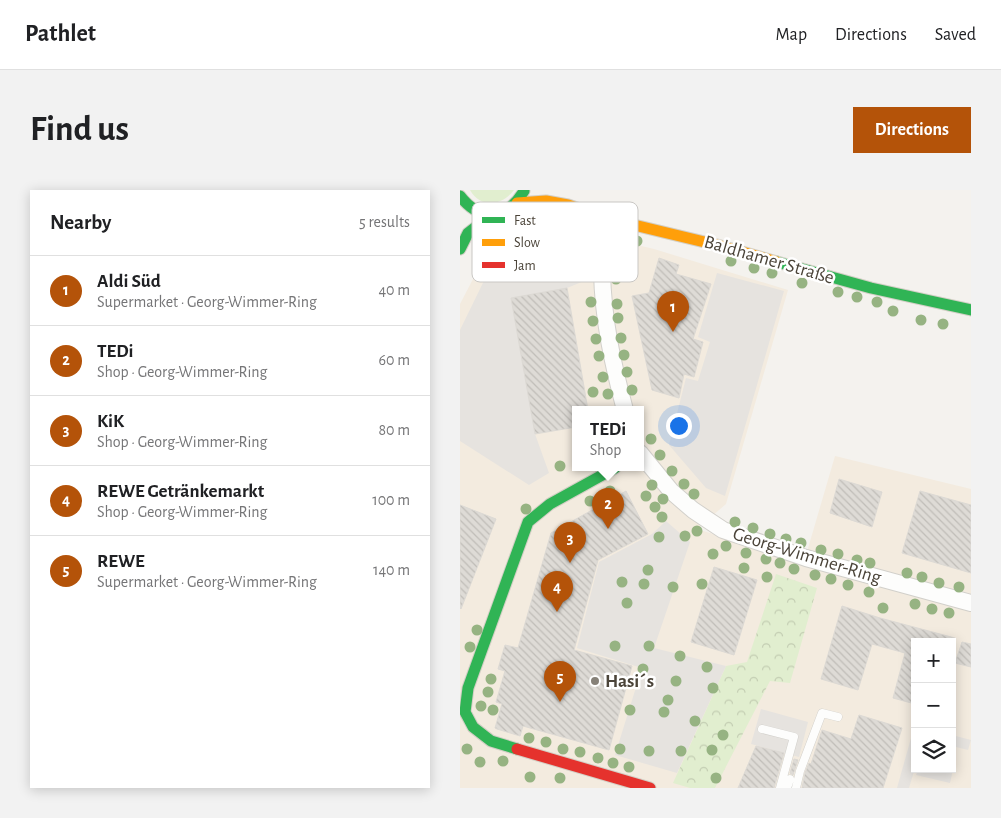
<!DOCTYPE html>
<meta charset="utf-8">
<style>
:root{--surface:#fff;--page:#f2f2f2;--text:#202124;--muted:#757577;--line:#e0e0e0;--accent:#b45309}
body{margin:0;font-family:"Alegreya Sans",sans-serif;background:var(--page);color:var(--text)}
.controls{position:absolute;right:15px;bottom:15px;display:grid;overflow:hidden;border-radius:0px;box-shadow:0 2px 12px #0003}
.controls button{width:45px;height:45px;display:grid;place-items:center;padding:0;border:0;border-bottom:1px solid var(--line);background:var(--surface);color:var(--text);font:25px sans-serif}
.you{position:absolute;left:218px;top:235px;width:18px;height:18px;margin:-12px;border:4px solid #fff;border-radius:50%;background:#1a73e8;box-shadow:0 0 0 8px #1a73e833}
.badge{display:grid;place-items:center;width:32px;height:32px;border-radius:50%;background:var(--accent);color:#fff;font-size:16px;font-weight:700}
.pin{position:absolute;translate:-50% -41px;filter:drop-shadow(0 1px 2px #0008)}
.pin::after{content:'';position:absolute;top:26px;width:18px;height:15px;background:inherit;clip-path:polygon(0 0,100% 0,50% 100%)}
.popup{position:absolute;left:112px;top:216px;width:72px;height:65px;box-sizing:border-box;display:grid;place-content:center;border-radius:0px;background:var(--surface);filter:drop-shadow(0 1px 4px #0005);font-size:16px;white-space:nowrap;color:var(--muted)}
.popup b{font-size:19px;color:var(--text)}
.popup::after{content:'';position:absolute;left:50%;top:100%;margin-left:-10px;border:10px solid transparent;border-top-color:var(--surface)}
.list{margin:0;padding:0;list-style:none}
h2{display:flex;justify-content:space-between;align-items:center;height:65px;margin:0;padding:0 20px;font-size:21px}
h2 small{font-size:16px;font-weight:400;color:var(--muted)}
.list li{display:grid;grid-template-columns:32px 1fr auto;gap:15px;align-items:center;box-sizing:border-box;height:70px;padding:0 20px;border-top:1px solid var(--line)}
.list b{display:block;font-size:19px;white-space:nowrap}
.list p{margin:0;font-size:16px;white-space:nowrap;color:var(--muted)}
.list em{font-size:16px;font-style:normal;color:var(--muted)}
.icon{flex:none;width:28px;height:28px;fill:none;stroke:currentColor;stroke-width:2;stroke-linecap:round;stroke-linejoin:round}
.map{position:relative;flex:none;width:511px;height:598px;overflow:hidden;border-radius:0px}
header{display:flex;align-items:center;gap:30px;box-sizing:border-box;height:70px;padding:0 25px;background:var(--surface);border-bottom:1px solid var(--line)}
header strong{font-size:24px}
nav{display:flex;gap:28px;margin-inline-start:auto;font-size:18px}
.intro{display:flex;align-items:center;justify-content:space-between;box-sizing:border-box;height:120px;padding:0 30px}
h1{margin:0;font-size:35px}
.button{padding:12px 22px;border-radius:0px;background:var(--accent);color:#fff;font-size:18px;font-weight:700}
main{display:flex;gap:30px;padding:0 30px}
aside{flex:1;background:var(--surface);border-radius:0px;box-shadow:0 2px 12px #0003}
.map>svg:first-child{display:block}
</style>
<header>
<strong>Pathlet</strong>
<nav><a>Map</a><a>Directions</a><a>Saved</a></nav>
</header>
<div class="intro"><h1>Find us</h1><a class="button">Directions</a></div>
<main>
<aside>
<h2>Nearby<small>5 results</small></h2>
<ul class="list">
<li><span class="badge">1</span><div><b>Aldi Süd</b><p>Supermarket · Georg-Wimmer-Ring</p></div><em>40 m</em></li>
<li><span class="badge">2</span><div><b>TEDi</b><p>Shop · Georg-Wimmer-Ring</p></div><em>60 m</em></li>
<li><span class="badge">3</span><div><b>KiK</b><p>Shop · Georg-Wimmer-Ring</p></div><em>80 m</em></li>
<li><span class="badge">4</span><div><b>REWE Getränkemarkt</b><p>Shop · Georg-Wimmer-Ring</p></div><em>100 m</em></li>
<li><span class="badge">5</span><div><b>REWE</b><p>Supermarket · Georg-Wimmer-Ring</p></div><em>140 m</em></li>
</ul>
</aside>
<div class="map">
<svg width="511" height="598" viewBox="0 0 511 598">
<defs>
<pattern id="park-crowns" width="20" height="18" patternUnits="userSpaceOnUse" patternTransform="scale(1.25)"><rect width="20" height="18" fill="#e1eecf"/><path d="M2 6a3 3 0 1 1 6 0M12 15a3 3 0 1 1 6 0" fill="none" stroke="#c3cdb2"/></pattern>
<pattern id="building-back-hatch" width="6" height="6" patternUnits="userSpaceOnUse" patternTransform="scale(1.25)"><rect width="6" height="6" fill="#dedbd6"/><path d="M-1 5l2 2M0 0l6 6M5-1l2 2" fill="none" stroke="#c0bdb8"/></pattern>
</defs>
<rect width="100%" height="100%" fill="#f4f2ee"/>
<!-- commercial -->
<path fill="#f3ebdf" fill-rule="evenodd" d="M85 33 194 59 328 100 266 314 237 339 344 372 375 266 511 299V598H0V114L25 66 52 45 70 36ZM116 220H180V278H116ZM455 452H492V579H455Z"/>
<!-- grass -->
<path fill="#e1eecf" d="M10 0H54C42 16 21 19 10 0Z"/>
<!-- park -->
<path fill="url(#park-crowns)" d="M316 384 357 398 330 493 310 491 255 598H230L213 593 266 476 287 472Z"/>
<!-- parking -->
<path fill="#e6e3df" d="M53 53 125 64 129 89 107 98 51 108 75 244 89 283 69 295 0 251V140L40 58Z
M257 83 324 101 265 306 246 298 209 255 226 188 238 191 250 152 238 147Z
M206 331 230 352 194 458 266 476 217 583 155 565 182 478 117 458 139 372 192 344Z
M301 519 348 532 339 567 291 554Z
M453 541 455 542V578L449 598H437Z
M492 545 511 550 508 560 492 556Z
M492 570 495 571 490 593 456 585 458 579H492Z"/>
<!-- building -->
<path fill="url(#building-back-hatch)" stroke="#dcd9d4" d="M199 68 219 75 216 84 251 94 233 149 243 152 234 187 224 184 219 208 192 200 172 106 189 103Z
M107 98 128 220H116V237L75 244 51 108Z
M379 289 422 302 412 337 370 323Z
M166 301 188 344 138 370 114 460 172 476 149 560 63 536 60 546 37 539 35 538 42 514 36 512 45 481 38 479 45 455 58 458 91 343Z
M460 301 511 315V383L442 363Z
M0 315 36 329 1 419 0 418Z
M254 377 297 390 274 465 231 452Z
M382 416 420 428 495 448V452H455V514L433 508 445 463 412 454 398 500 361 489Z
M502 452 511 454V477L495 473Z
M399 525 442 538 423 598H342L345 583 349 573 351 574 362 540 391 549Z
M296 556 324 563 314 598H278Z
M334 569 338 570 333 585 330 583Z"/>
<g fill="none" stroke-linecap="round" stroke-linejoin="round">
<!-- lane casing -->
<g stroke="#d2d0cb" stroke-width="9">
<path id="lane" d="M302 539 334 547 320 598
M327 598 330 589
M336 598 340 581 362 523 378 527"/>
</g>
<!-- street casing -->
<g stroke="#d2d0cb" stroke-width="18">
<path id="street" d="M145 28C144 46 142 64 142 82 143 130 153 175 165 220
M180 263 211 301 233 320 263 340 346 368 511 413"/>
</g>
<!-- fast casing -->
<g stroke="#d3cfc5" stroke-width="13">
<path id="fast" d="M0 6C21 33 47 29 64 1
M0 59 8 43 31 25
M317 72 411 98 511 120
M57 559 31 551 13 537 5 522 8 498 68 332 90 314 155 278"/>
</g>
<!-- slow casing -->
<g stroke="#d3cfc5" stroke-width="13">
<path id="slow" d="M57 13 86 11 108 15 145 28 257 55 317 72"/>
</g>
<!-- jam casing -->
<g stroke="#d3cfc5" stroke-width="13">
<path id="jam" d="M57 559 190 598"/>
</g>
<!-- lane -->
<use href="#lane" stroke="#fdfdfc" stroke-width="8"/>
<!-- street -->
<use href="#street" stroke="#fdfdfc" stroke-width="16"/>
<!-- fast -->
<use href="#fast" stroke="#30b455" stroke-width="11"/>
<!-- slow -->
<use href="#slow" stroke="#ff9f0a" stroke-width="11"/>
<!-- jam -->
<use href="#jam" stroke="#e5322d" stroke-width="11"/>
</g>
<!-- trees -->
<g fill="#96b382">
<circle cx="177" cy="51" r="5.5"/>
<circle cx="164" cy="61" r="5.5"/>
<circle cx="271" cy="71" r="5.5"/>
<circle cx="157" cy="73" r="5.5"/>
<circle cx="294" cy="78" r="5.5"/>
<circle cx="312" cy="83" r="5.5"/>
<circle cx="156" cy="89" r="5.5"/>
<circle cx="342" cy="93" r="5.5"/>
<circle cx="378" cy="102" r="5.5"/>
<circle cx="397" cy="107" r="5.5"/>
<circle cx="131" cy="112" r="5.5"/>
<circle cx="417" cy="112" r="5.5"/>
<circle cx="157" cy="114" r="5.5"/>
<circle cx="433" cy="121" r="5.5"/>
<circle cx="158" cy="128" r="5.5"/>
<circle cx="461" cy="130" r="5.5"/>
<circle cx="133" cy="131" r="5.5"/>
<circle cx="483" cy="134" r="5.5"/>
<circle cx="161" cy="148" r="5.5"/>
<circle cx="136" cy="149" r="5.5"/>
<circle cx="164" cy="165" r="5.5"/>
<circle cx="139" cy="166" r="5.5"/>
<circle cx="167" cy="182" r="5.5"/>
<circle cx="143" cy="187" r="5.5"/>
<circle cx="172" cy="200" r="5.5"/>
<circle cx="133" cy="202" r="5.5"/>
<circle cx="148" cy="204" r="5.5"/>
<circle cx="191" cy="249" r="5.5"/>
<circle cx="200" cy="265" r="5.5"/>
<circle cx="100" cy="276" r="5.5"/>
<circle cx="212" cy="281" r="5.5"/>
<circle cx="224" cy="294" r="5.5"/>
<circle cx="192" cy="295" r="5.5"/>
<circle cx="150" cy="301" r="5.5"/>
<circle cx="234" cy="304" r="5.5"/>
<circle cx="186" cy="306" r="5.5"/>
<circle cx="203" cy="309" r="5.5"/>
<circle cx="130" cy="311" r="5.5"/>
<circle cx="195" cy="317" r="5.5"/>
<circle cx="66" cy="319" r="5.5"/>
<circle cx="202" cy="327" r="5.5"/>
<circle cx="275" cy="332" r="5.5"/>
<circle cx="293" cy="338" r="5.5"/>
<circle cx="237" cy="341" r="5.5"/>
<circle cx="310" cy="344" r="5.5"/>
<circle cx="225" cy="346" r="5.5"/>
<circle cx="199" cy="347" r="5.5"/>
<circle cx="326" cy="349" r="5.5"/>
<circle cx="341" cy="353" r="5.5"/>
<circle cx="266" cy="356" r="5.5"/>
<circle cx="361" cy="360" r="5.5"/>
<circle cx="286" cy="363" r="5.5"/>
<circle cx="253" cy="364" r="5.5"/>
<circle cx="378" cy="364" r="5.5"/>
<circle cx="306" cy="369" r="5.5"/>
<circle cx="397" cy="370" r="5.5"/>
<circle cx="320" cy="373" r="5.5"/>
<circle cx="410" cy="373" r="5.5"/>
<circle cx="284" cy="378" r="5.5"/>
<circle cx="334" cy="379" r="5.5"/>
<circle cx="188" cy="380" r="5.5"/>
<circle cx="447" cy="383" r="5.5"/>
<circle cx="355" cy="385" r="5.5"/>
<circle cx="307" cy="387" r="5.5"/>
<circle cx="462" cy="387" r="5.5"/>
<circle cx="371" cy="389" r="5.5"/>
<circle cx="162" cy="392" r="5.5"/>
<circle cx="479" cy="393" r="5.5"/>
<circle cx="184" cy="394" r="5.5"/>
<circle cx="242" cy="394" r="5.5"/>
<circle cx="388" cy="395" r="5.5"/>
<circle cx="213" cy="397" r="5.5"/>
<circle cx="499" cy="397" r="5.5"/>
<circle cx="409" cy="402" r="5.5"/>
<circle cx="167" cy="413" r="5.5"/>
<circle cx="455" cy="414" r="5.5"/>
<circle cx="423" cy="418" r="5.5"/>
<circle cx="472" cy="419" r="5.5"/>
<circle cx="489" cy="423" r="5.5"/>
<circle cx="17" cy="440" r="5.5"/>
<circle cx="155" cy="456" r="5.5"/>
<circle cx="189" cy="456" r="5.5"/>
<circle cx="10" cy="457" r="5.5"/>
<circle cx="220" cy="466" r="5.5"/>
<circle cx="247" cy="477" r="5.5"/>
<circle cx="183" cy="479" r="5.5"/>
<circle cx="31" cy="489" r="5.5"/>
<circle cx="216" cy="491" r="5.5"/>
<circle cx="253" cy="498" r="5.5"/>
<circle cx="28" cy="502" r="5.5"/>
<circle cx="208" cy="510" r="5.5"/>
<circle cx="21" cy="516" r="5.5"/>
<circle cx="33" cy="520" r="5.5"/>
<circle cx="170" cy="520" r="5.5"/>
<circle cx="204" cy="522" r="5.5"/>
<circle cx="235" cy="531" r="5.5"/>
<circle cx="263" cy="545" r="5.5"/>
<circle cx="69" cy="548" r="5.5"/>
<circle cx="86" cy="552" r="5.5"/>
<circle cx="7" cy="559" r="5.5"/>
<circle cx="103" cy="559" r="5.5"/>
<circle cx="160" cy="559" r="5.5"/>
<circle cx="252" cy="560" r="5.5"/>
<circle cx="189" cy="561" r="5.5"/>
<circle cx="221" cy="561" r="5.5"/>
<circle cx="120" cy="562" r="5.5"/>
<circle cx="138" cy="568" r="5.5"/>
<circle cx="43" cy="571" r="5.5"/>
<circle cx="20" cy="572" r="5.5"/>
<circle cx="153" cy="573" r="5.5"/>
<circle cx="169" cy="577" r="5.5"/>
<circle cx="70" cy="587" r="5.5"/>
<circle cx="100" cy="588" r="5.5"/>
<circle cx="256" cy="588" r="5.5"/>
</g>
<!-- markers -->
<circle fill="#868178" stroke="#fff" stroke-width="2" cx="135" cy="491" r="5"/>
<g text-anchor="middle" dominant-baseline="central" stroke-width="5" stroke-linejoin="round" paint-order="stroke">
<!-- street labels -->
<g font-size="19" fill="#4b4439" stroke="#fff">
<text transform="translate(309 70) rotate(16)">Baldhamer Straße</text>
<text transform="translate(347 366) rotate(17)">Georg-Wimmer-Ring</text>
</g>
<!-- poi labels -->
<g font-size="19" font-weight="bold" fill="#4b4439" stroke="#fff" text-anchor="start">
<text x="145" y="491">Hasi´s</text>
</g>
</g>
<!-- legend -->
<rect x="12" y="12" width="166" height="80" rx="8" fill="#fff" stroke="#c9c7c4" stroke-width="1"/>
<rect x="22" y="27" width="23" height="6" fill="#30b455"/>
<rect x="22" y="49" width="23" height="7" fill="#ff9f0a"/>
<rect x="22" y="72" width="23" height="6" fill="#e5322d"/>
<g font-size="14" fill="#4b4439">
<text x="54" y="35">Fast</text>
<text x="54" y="57">Slow</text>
<text x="54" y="80">Jam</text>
</g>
</svg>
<div class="controls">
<button>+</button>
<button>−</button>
<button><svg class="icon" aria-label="layers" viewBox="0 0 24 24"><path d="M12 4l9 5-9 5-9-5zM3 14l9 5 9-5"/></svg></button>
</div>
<div class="you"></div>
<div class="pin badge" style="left:213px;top:142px">1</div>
<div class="pin badge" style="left:148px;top:339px">2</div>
<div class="popup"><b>TEDi</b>Shop</div>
<div class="pin badge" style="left:110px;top:373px">3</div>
<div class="pin badge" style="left:97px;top:422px">4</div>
<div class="pin badge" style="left:100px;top:512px">5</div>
</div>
</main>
